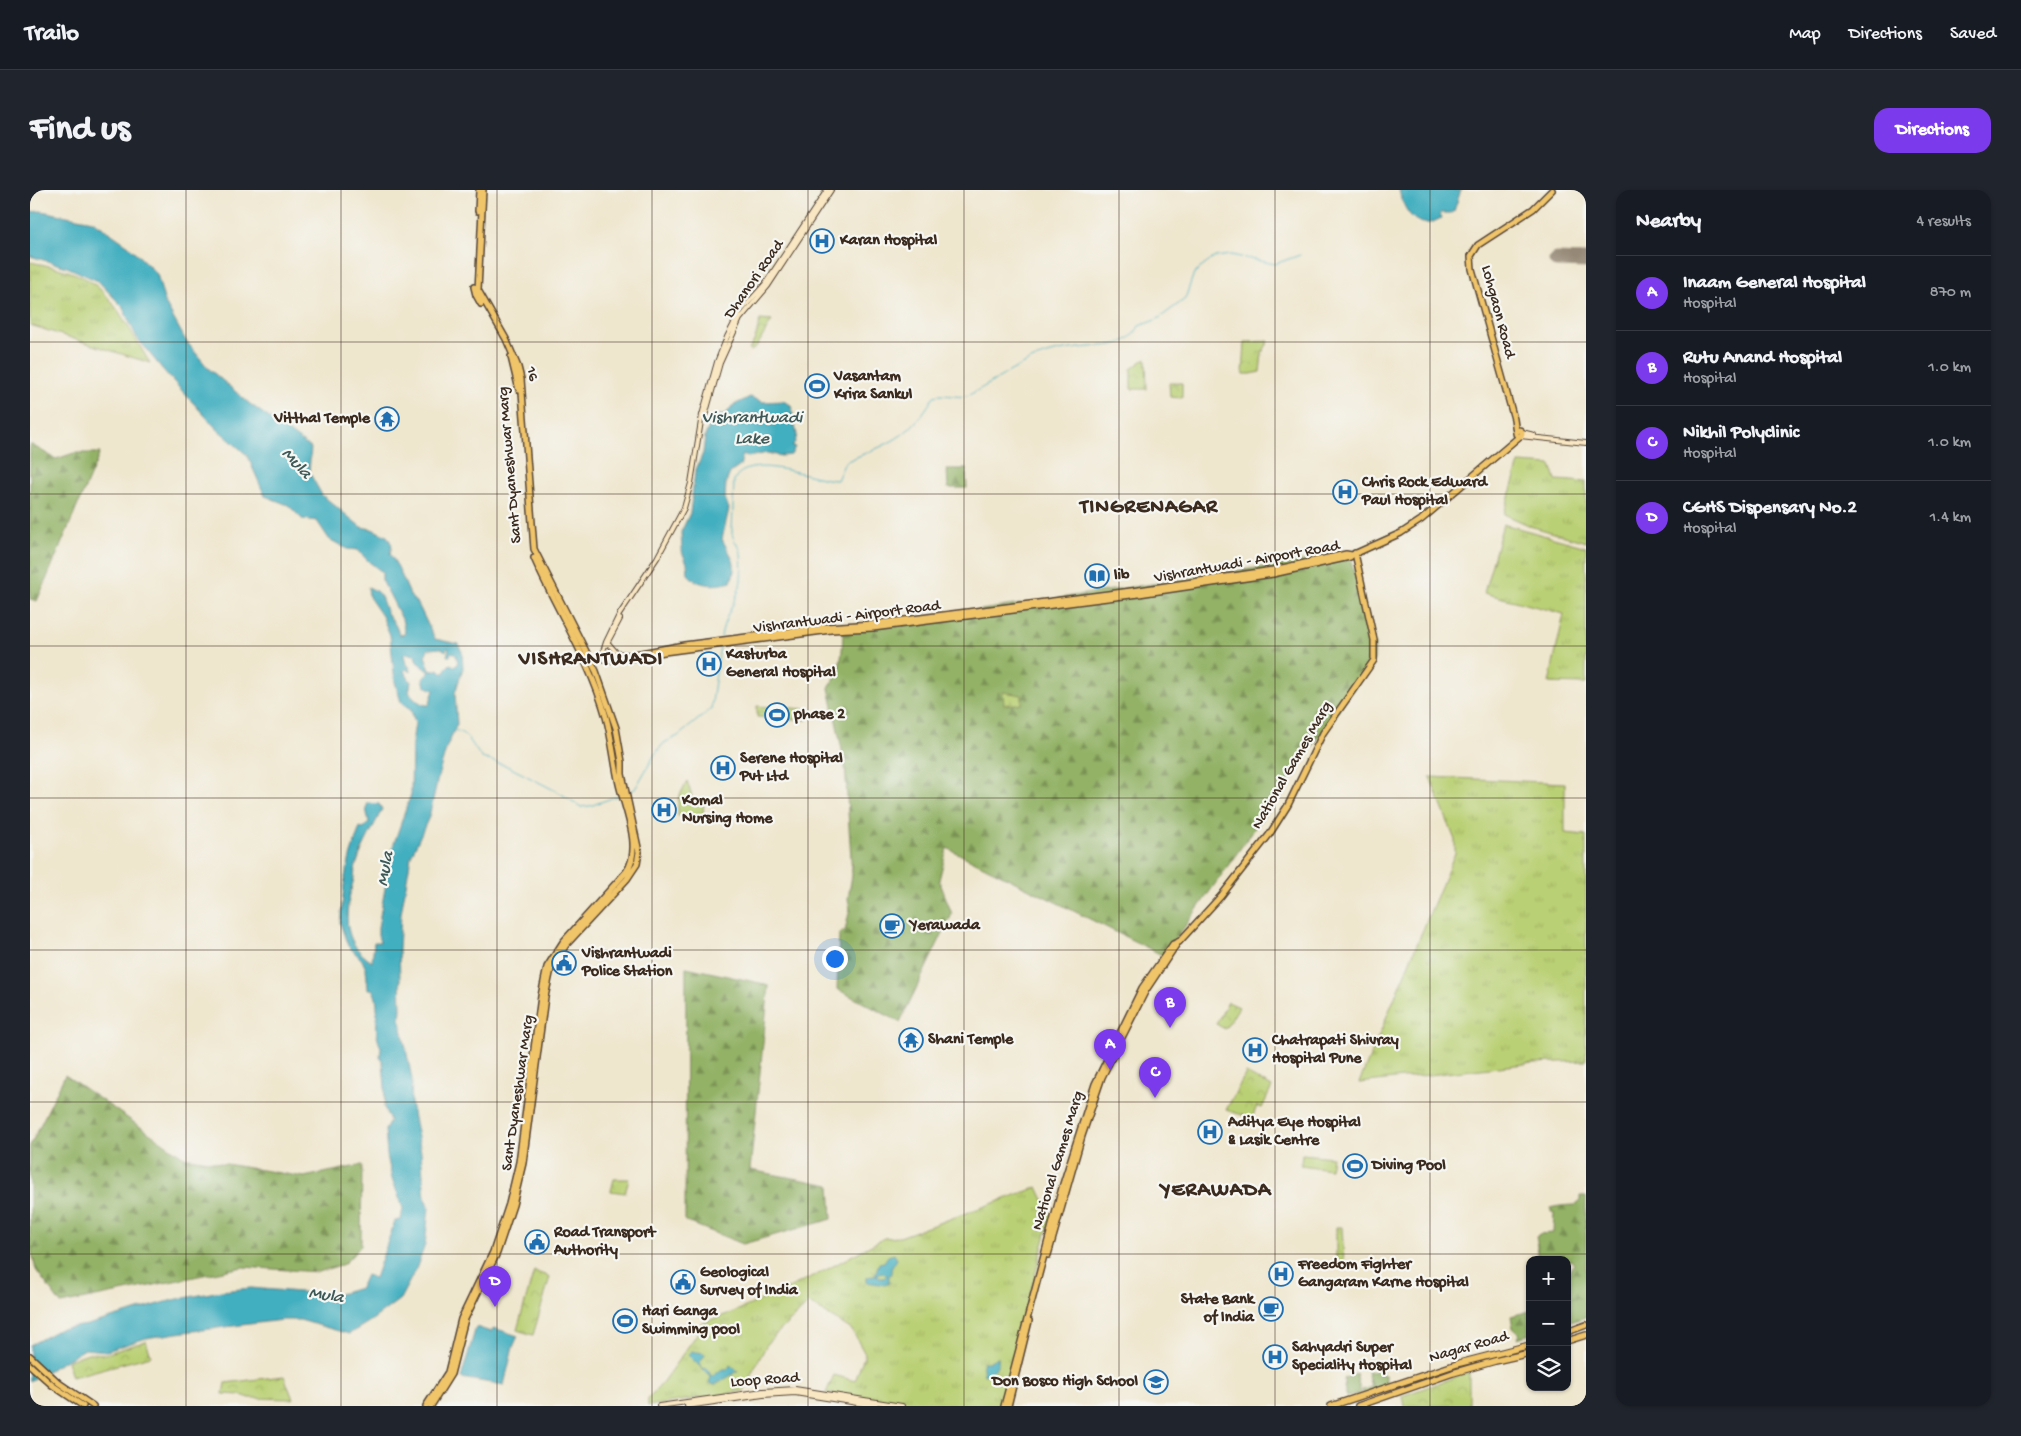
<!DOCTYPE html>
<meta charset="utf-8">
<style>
:root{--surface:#171b24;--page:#20242c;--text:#f1f3f6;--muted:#9ea1a6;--line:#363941;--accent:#7c3aed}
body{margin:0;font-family:"Gochi Hand",sans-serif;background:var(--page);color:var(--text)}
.controls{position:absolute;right:15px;bottom:15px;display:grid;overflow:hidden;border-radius:10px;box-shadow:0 1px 4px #0004}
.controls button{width:45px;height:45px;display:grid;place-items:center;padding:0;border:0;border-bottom:1px solid var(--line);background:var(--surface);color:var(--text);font:25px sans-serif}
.you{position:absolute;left:804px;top:768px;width:18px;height:18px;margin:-12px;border:4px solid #fff;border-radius:50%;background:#1a73e8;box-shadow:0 0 0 8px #1a73e833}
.badge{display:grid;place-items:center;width:32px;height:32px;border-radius:50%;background:var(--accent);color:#fff;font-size:16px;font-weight:700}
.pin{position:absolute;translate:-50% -41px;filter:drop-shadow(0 1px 2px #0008)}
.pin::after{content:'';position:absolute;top:26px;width:18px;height:15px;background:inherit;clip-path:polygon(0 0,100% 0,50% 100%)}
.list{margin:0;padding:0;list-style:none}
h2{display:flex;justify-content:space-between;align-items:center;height:65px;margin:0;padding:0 20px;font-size:21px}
h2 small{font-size:16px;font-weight:400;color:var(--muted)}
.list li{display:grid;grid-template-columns:32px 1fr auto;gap:15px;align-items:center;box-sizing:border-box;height:75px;padding:0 20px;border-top:1px solid var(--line)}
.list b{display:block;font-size:19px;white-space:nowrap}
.list p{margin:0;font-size:16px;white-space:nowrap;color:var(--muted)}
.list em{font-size:16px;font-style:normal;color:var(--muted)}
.icon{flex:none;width:28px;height:28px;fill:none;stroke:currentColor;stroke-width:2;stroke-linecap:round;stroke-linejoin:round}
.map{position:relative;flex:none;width:1556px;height:1216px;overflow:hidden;border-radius:15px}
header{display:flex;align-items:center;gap:30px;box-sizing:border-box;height:70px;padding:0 25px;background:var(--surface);border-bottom:1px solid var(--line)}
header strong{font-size:24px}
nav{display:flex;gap:28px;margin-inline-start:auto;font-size:18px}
.intro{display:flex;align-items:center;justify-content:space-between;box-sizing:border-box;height:120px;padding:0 30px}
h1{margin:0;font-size:35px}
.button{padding:12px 22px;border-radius:15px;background:var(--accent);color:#fff;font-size:18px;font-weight:700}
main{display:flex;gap:30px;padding:0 30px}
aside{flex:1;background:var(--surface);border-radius:15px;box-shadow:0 1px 4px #0004}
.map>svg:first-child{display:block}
</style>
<header>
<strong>Trailo</strong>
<nav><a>Map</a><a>Directions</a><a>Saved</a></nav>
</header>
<div class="intro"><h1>Find us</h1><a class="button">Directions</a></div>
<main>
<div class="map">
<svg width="1556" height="1216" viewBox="0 0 1556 1216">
<defs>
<pattern id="grass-tufts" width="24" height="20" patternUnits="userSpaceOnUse" patternTransform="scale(1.25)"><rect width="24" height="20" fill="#bad074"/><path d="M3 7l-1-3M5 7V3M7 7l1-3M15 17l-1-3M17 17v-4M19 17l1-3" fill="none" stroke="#a1b364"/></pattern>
<pattern id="forest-firs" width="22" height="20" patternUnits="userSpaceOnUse" patternTransform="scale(1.25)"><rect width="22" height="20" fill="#93b266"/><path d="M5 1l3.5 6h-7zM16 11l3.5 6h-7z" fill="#799153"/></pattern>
<pattern id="wetland-marsh" width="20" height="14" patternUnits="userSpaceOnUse" patternTransform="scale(1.25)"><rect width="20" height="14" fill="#bad074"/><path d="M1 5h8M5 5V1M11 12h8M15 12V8" fill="none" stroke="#a1b364"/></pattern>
<pattern id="park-crowns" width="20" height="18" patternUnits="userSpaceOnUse" patternTransform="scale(1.25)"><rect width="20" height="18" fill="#bad074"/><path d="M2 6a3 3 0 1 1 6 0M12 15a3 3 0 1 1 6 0" fill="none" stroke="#a1b364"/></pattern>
</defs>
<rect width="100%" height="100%" fill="#f6f6f2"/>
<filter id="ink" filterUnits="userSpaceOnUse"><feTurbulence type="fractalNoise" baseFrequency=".02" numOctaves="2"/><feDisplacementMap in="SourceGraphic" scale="10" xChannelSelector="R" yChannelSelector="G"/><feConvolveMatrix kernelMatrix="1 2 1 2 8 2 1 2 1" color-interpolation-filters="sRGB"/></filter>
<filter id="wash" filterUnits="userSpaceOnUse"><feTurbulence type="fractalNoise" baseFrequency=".0096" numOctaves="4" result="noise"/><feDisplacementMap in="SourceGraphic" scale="20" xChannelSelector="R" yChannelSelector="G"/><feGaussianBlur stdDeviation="1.12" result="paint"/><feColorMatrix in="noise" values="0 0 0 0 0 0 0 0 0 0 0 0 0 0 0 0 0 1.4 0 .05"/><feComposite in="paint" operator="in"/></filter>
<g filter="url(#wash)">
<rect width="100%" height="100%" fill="#efe6ce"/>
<!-- grass -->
<path fill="url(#grass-tufts)" stroke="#7a7d49" d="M0 72C20 76 41 80 58 90 84 105 104 148 120 173L0 135Z
M1489 273 1521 275 1526 290 1556 292V352L1503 337 1474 324Z
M1473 334 1556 357V494L1519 493 1534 424 1454 403Z
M1400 587 1535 593V643L1556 645V871L1503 873 1329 893 1425 663V650Z
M1008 997 1021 1025 992 1134 985 1143 986 1154 970 1216H891L796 1203 804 1185 825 1191 835 1164 822 1140 779 1113 738 1152 713 1201 618 1216V1208L629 1197 670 1140 671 1133 701 1123 748 1103 796 1080 854 1048 870 1047Z"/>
<!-- forest -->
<path fill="url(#forest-firs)" stroke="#676e42" d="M0 254 26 269 44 263H70L7 411 0 409Z
M917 279H936L937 298H918Z
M1319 364 1345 454 1344 470 1134 766 917 658 909 690 922 724 870 832 807 799 809 745 812 741H815L820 718 818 709 822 685 815 574 799 498C812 478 812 465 813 441Z
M656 777 739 795 720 980 800 995 802 1029 713 1054 655 1031Z
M35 885 154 967 274 987 332 975 331 1056 314 1074 288 1082 213 1077 31 1114 6 1080 0 1054V956Z
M1550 1006H1556V1127L1537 1133V1084L1544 1074 1541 1070 1537 1071V1070H1515L1507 1065 1508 1056 1506 1047 1509 1044 1523 1043 1524 1022H1521V1018C1525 1016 1540 1015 1545 1015L1550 1011Z
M1500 1121V1144L1488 1148 1490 1144 1483 1138 1481 1126Z
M1352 1176V1185H1355L1357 1193 1356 1197 1333 1204 1332 1200 1341 1197 1337 1181 1345 1182V1180Z
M1326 1183 1331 1204 1317 1207 1314 1197 1315 1195 1314 1189Z"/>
<!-- wetland -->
<path fill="url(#wetland-marsh)" stroke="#7a7d49" d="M973 502 992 505V514L974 515Z"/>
<!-- park -->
<path fill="url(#park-crowns)" stroke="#7a7d49" d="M730 130 742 131C735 139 730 156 721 161L719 160 725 149Z
M1239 151 1232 163 1230 182 1221 184H1213L1215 152Z
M1116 168 1117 199H1101V179Z
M1139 193H1152V208L1140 207Z
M727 516 777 519V530L727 527Z
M657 591 663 610H674L673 627 648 626V609Z
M1198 812 1209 817 1195 839 1186 834Z
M1216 883 1242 897 1232 918 1227 916 1222 928 1196 920Z
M584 989H599L595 1003 581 1001Z
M1306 1037H1312L1314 1073H1306Z
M504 1081 520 1087 503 1145 487 1140Z
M116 1151 121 1166 42 1187 37 1171 58 1163 76 1164Z
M1439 1182V1216H1374L1372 1206Z
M254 1186 263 1209 220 1208 211 1205 193 1204 195 1193Z"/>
<!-- pitch -->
<path fill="#bad074" stroke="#7a7d49" d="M1272 964 1302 967 1300 979 1271 975Z"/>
<!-- water -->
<path fill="#43afc0" stroke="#3f6c6f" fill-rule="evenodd" d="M1369 0H1431L1424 21 1421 23H1410L1412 28C1408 29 1404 32 1400 33 1381 36 1372 14 1369 0Z
M11 21 63 31 99 56 127 84 135 113 156 151 178 178 220 214 281 258 279 282 292 305 331 337 342 339 357 346 362 355 360 364 368 377 381 407 388 414 405 449 428 454 432 462 433 478 425 503 427 534 417 556 409 583 399 627 381 666 371 724 369 759 371 819 370 829 382 889 381 913 391 962 395 1009 399 1017 395 1055 386 1079 370 1109 342 1130 319 1144 270 1130H252L147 1143 116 1148 77 1161 55 1159 0 1191V1155L30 1139 57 1135 143 1110 191 1101 221 1098 306 1105 330 1098 336 1085 345 1088 365 1031 371 1030 373 1018 362 989 357 965 355 940 360 931 354 917 355 897 353 873 350 866 351 857C341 840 353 814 342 799H338L336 779 332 770 318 756 310 733 315 687 321 663 330 637 333 638 339 633 336 618 338 613 349 614 352 619C344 637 333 654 327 673 324 680 325 688 322 696 314 726 313 753 342 772L344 752H350L348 746V737L362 659 381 604 382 553 385 533 381 520 371 512 365 492 360 445 352 426 339 407 338 397C356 404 350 412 359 426 364 433 367 436 369 445L375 444 372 429 352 390V382L338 371 328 360 317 359 299 349 287 331 272 329 258 315 235 306 217 265 186 238 134 181 107 148 92 116 68 91 37 77 0 66V22ZM411 458 416 461V459L419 458 417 466H420L421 462C427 463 427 469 428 474L425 476 420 474 416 478 414 484 408 479 404 481 400 480 395 466 398 459ZM376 463 385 465 387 472 400 482 393 488 395 496 404 500 399 515C391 516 384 508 379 502L381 492 374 481 376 479 380 482 379 476 376 474 374 465Z
M720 207 733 212 753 211 761 215 767 245 765 252 762 256 765 257 761 265 751 266 737 263 718 267 713 264 710 276 700 283 696 293 695 308 699 319 692 349C700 366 709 370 701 392 687 396 668 397 658 384L657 373 652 362 651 342 660 323 665 282 673 263 675 246 683 227 697 223 702 216Z
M864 1064 867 1069 861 1079 862 1084 859 1085V1093L855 1095 837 1092V1087L848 1085 849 1088H854L857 1085 853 1083 845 1085 849 1073 854 1072 858 1066Z
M446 1137 461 1142 464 1138 488 1146 483 1157 474 1195 431 1188Z
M661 1161 674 1163 675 1165 670 1172 672 1178 677 1179 682 1187 692 1179H698L700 1175 708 1181 685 1195 679 1193 681 1187C673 1179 666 1173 658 1165Z
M968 1167C970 1176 962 1184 954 1185L952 1172H958Z"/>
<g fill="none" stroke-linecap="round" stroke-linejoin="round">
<!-- stream -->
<path stroke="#43afc0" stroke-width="1" d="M691 447C693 429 705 414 710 396 712 387 712 374 711 364 711 356 703 352 702 343L704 290C719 261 783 290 807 290L815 272C858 253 879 250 904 206 912 203 927 208 937 206 961 194 996 169 1020 163 1032 160 1047 158 1059 157 1080 155 1098 157 1109 136L1128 129 1155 109 1164 83 1185 67 1201 65 1245 74 1270 65
M423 540C438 541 444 559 452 568L477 576 530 603 551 617 560 616 590 605
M598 602 605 599 625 564 634 553 648 546 681 519 690 456"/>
<!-- river -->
<path stroke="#43afc0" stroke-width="4.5" d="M386 633 393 612"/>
<!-- runway -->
<path stroke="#958876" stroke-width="15" d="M1526 70 1556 71"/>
</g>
</g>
<g filter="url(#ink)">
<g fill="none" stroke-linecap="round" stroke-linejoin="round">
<!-- secondary casing -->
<g stroke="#564638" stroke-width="6">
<path id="secondary" d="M673 228 675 226 690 173 710 129 738 96 801 0
M1492 242 1504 245
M1490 246 1556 253
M578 453 585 461
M576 455 590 429
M571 468 576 452 589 425 627 368 654 318 661 293 672 225 687 172 697 147 710 122 735 94 797 0
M629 1216 733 1201 765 1199 872 1216
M657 1216 733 1205 765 1203 846 1216"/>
</g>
<!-- primary casing -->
<g stroke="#564638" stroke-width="8">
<path id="primary" d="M448 21 449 0
M444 97 446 105 451 114
M481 167 489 200
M1486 243a3 3 0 1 1 6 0a3 3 0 1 1-6 0Z
M1486 243 1484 229 1442 79 1441 66 1448 55 1503 19 1522 0
M571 468 578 470 602 468 634 462 801 440 843 438 1109 404 1243 384 1320 367 1322 365 1371 343 1391 330 1490 246
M559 472 577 464 600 465 654 455 795 437 843 434 1109 400 1243 380 1316 364 1322 365
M1018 1065 1052 946 1072 887 1116 800 1148 752
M0 1166 29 1193 63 1216
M0 1175 22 1195 53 1216
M396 1216 418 1182 431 1129 463 1062 479 1014 489 972 511 806 517 777 533 752 596 682C613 658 595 620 589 594 584 572 582 548 576 527 560 470 527 421 504 368
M401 1216 421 1184 435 1129 467 1063 483 1015 493 973 515 807 521 779 536 755 597 689 607 674 609 662 592 584V572L586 538 566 481 504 359 491 189 488 177 476 149 448 100 453 0
M974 1216 1033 994 1065 894 1112 798 1143 754 1149 752 1191 706 1239 645 1258 615 1293 543 1344 470V450L1325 363
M978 1216 999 1131"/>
</g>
<!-- trunk casing -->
<g stroke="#564638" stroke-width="8">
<path id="trunk" d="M1537 1142 1556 1135
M1537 1151 1556 1145
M1301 1216 1430 1173 1500 1155
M1328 1216 1423 1183 1465 1171 1500 1163"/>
</g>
<!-- secondary -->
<use href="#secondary" stroke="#f9e7c3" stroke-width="4"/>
<!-- primary -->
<use href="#primary" stroke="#f0c469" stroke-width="5"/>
<!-- trunk -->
<use href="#trunk" stroke="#f0c469" stroke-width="5.5"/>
</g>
</g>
<!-- grid -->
<path fill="none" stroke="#3b2a1e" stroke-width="1" stroke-opacity="0.55" d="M156 0V1216M311 0V1216M467 0V1216M622 0V1216M778 0V1216M934 0V1216M1089 0V1216M1245 0V1216M1400 0V1216M0 152H1556M0 304H1556M0 456H1556M0 608H1556M0 760H1556M0 912H1556M0 1064H1556"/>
<!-- icons -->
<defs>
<g id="hospital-ring" transform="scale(1.25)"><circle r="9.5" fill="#f6f6f2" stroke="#1f6fb2" stroke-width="1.5"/><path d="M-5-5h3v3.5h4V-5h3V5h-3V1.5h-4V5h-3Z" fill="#1f6fb2"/></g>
<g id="stadium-ring" transform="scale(1.25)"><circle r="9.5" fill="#f6f6f2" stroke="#1f6fb2" stroke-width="1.5"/><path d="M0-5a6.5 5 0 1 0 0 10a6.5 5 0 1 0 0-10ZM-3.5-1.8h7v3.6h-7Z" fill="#1f6fb2"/></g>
<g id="temple-ring" transform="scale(1.25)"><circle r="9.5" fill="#f6f6f2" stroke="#1f6fb2" stroke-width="1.5"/><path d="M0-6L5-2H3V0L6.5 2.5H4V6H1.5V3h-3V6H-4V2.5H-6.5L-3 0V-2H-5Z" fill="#1f6fb2"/></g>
<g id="library-ring" transform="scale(1.25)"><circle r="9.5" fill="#f6f6f2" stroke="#1f6fb2" stroke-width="1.5"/><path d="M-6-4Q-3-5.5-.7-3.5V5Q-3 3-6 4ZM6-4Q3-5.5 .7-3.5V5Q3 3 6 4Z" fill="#1f6fb2"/></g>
<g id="cafe-ring" transform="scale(1.25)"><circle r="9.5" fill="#f6f6f2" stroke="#1f6fb2" stroke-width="1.5"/><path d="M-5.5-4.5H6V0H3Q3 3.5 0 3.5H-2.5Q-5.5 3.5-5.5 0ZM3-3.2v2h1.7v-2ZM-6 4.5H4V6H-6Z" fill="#1f6fb2"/></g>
<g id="civic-ring" transform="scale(1.25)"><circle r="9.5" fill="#f6f6f2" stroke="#1f6fb2" stroke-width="1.5"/><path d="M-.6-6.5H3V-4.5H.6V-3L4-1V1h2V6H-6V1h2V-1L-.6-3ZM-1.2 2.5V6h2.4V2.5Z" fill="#1f6fb2"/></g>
<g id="school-ring" transform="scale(1.25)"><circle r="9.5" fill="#f6f6f2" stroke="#1f6fb2" stroke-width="1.5"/><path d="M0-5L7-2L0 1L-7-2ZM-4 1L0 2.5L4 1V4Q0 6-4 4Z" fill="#1f6fb2"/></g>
</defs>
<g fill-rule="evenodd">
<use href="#hospital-ring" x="792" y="51"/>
<use href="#stadium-ring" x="787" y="196"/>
<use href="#temple-ring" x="357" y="229"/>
<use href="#hospital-ring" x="1315" y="302"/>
<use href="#library-ring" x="1067" y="386"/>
<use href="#hospital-ring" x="679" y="474"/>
<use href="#stadium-ring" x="747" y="525"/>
<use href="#hospital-ring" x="693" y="578"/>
<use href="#hospital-ring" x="634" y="620"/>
<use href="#cafe-ring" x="862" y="736"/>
<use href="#civic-ring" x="534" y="773"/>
<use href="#temple-ring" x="881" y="850"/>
<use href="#hospital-ring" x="1225" y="860"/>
<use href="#hospital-ring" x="1180" y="942"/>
<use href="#stadium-ring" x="1325" y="976"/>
<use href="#civic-ring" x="507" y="1052"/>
<use href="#hospital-ring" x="1251" y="1084"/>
<use href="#civic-ring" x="653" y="1092"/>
<use href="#cafe-ring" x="1241" y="1119"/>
<use href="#stadium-ring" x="595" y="1131"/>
<use href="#hospital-ring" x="1245" y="1167"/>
<use href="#school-ring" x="1126" y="1192"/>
</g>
<g text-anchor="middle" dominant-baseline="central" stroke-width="4.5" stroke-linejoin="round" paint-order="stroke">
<!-- poi labels -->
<g font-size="16" font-weight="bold" fill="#3b2a1e" stroke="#f6f6f2" text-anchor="start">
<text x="810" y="51">Karan Hospital</text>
<text x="804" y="187">Vasantam<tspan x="804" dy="18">Krira Sankul</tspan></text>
<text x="340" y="229" text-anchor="end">Vitthal Temple</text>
<text x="1332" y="293">Chris Rock Edward<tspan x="1332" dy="18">Paul Hospital</tspan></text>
<text x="1084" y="386">lib</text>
<text x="696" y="465">Kasturba<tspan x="696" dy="18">General Hospital</tspan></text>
<text x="764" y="525">phase 2</text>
<text x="710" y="569">Serene Hospital<tspan x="710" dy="18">Pvt Ltd</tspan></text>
<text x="652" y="611">Komal<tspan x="652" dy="18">Nursing Home</tspan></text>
<text x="880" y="736">Yerawada</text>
<text x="552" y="764">Vishrantwadi<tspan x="552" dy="18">Police Station</tspan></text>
<text x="898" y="850">Shani Temple</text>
<text x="1242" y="851">Chatrapati Shivray<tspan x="1242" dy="18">Hospital Pune</tspan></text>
<text x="1198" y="933">Aditya Eye Hospital<tspan x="1198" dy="18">&amp; Lasik Centre</tspan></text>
<text x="1342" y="976">Diving Pool</text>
<text x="524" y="1043">Road Transport<tspan x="524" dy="18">Authority</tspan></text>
<text x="1268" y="1075">Freedom Fighter<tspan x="1268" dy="18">Gangaram Karne Hospital</tspan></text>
<text x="670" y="1083">Geological<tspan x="670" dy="18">Survey of India</tspan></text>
<text x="1224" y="1110" text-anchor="end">State Bank<tspan x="1224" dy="18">of India</tspan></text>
<text x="612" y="1122">Hari Ganga<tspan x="612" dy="18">Swimming pool</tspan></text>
<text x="1262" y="1158">Sahyadri Super<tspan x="1262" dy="18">Speciality Hospital</tspan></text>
<text x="1108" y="1192" text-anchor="end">Don Bosco High School</text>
</g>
<!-- street labels -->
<g font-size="16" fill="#3b2a1e" stroke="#f6f6f2">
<text transform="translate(725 90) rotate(-55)">Dhanori Road</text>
<text transform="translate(1467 122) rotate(75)">Lohgaon Road</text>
<text transform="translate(501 184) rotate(78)">16</text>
<text transform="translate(481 275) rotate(-95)">Sant Dyaneshwar Marg</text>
<text transform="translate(1217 373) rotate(-10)">Vishrantwadi - Airport Road</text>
<text transform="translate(817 428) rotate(-7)">Vishrantwadi - Airport Road</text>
<text transform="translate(1263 576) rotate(-60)">National Games Marg</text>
<text transform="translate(489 903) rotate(-82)">Sant Dyaneshwar Marg</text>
<text transform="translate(1029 971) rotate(-73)">National Games Marg</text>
<text transform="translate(1439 1158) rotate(-16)">Nagar Road</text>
<text transform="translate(735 1191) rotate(-4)">Loop Road</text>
</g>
<!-- water labels -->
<g font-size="18" font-style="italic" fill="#3e5957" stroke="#f6f6f2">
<text x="722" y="228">Vishrantwadi<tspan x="722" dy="21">Lake</tspan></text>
<text transform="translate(266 274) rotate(47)">Mula</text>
<text transform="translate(356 679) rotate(-80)">Mula</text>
<text transform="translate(296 1106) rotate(9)">Mula</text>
</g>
<!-- district labels -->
<g font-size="21" font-weight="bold" letter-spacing="1" fill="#3b2a1e" stroke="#f6f6f2">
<text x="1119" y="318">TINGRENAGAR</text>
<text x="561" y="470">VISHRANTWADI</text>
<text x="1186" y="1001">YERAWADA</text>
</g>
</g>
</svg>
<div class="controls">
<button>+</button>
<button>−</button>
<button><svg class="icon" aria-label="layers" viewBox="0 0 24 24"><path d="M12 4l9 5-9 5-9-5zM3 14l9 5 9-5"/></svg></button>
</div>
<div class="you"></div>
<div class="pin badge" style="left:1080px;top:880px">A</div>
<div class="pin badge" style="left:1140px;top:838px">B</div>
<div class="pin badge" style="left:1125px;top:908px">C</div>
<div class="pin badge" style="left:465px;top:1117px">D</div>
</div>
<aside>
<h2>Nearby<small>4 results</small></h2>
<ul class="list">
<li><span class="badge">A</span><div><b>Inaam General Hospital</b><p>Hospital</p></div><em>870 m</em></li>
<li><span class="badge">B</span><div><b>Rutu Anand Hospital</b><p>Hospital</p></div><em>1.0 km</em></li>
<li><span class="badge">C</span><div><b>Nikhil Polyclinic</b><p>Hospital</p></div><em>1.0 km</em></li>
<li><span class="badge">D</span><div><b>CGHS Dispensary No.2</b><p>Hospital</p></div><em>1.4 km</em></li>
</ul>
</aside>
</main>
